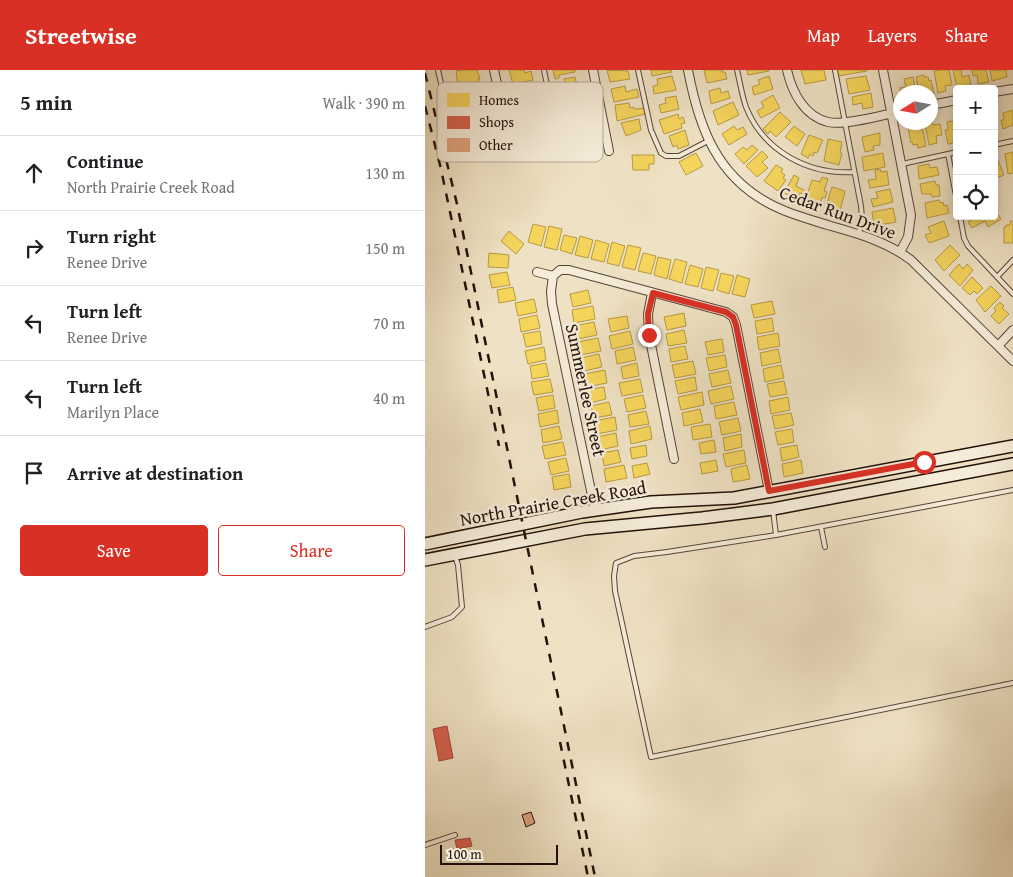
<!DOCTYPE html>
<meta charset="utf-8">
<style>
:root{--surface:#fff;--page:#f2f2f2;--text:#202124;--muted:#757577;--line:#e0e0e0;--accent:#d93025}
body{margin:0;font-family:"Gentium Book Plus",serif;background:var(--page);color:var(--text)}
.controls{position:absolute;right:15px;top:15px;display:grid;overflow:hidden;border-radius:5px;box-shadow:0 2px 12px #0003}
.controls button{width:45px;height:45px;display:grid;place-items:center;padding:0;border:0;border-bottom:1px solid var(--line);background:var(--surface);color:var(--text);font:25px sans-serif}
.compass{position:absolute;left:468px;top:15px;width:45px;height:45px;border-radius:50%;background:var(--surface);box-shadow:0 2px 12px #0003;rotate:259deg}
.scale{position:absolute;left:15px;bottom:12px;width:118px;box-sizing:border-box;padding-left:5px;border:2px solid #22110a;border-top:0;font-size:14px;line-height:18px;white-space:nowrap;color:#22110a;-webkit-text-stroke:4px #f5ecd9;paint-order:stroke}
.stop{position:absolute;width:15px;height:15px;margin:-11px;border:4px solid #d93025;border-radius:50%;background:#fff}
.stop.end{background:#d93025;border-color:#fff;box-shadow:0 1px 5px #0008}
.list{margin:0;padding:0;list-style:none}
h2{display:flex;justify-content:space-between;align-items:center;height:65px;margin:0;padding:0 20px;font-size:21px}
h2 small{font-size:16px;font-weight:400;color:var(--muted)}
.list li{display:grid;grid-template-columns:32px 1fr auto;gap:15px;align-items:center;box-sizing:border-box;height:75px;padding:0 20px;border-top:1px solid var(--line)}
.list b{display:block;font-size:19px;white-space:nowrap}
.list p{margin:0;font-size:16px;white-space:nowrap;color:var(--muted)}
.list em{font-size:16px;font-style:normal;color:var(--muted)}
.actions{display:flex;gap:10px;padding:15px 20px}
.actions a{flex:1;padding:11px 0;border:1px solid var(--accent);border-radius:5px;text-align:center;font-size:18px;color:var(--accent)}
.actions .main{background:var(--accent);color:#fff}
.icon{flex:none;width:28px;height:28px;fill:none;stroke:currentColor;stroke-width:2;stroke-linecap:round;stroke-linejoin:round}
.map{position:relative;flex:none;width:588px;height:807px;overflow:hidden}
header{display:flex;align-items:center;gap:30px;box-sizing:border-box;height:70px;padding:0 25px;background:var(--accent);color:#fff}
header strong{font-size:24px}
nav{display:flex;gap:28px;margin-inline-start:auto;font-size:18px}
main{display:flex}
aside{flex:1;background:var(--surface)}
.map>svg:first-child{display:block}
</style>
<header>
<strong>Streetwise</strong>
<nav><a>Map</a><a>Layers</a><a>Share</a></nav>
</header>
<main>
<aside>
<h2>5 min<small>Walk · 390 m</small></h2>
<ul class="list">
<li><svg class="icon" aria-label="ahead" viewBox="0 0 24 24"><path d="M12 20V5M6 11l6-6 6 6"/></svg><div><b>Continue</b><p>North Prairie Creek Road</p></div><em>130 m</em></li>
<li><svg class="icon" aria-label="right" viewBox="0 0 24 24"><path d="M7 20v-9h11M14 6l5 5-5 5"/></svg><div><b>Turn right</b><p>Renee Drive</p></div><em>150 m</em></li>
<li><svg class="icon" aria-label="left" viewBox="0 0 24 24"><path d="M17 20v-9H6M10 6l-5 5 5 5"/></svg><div><b>Turn left</b><p>Renee Drive</p></div><em>70 m</em></li>
<li><svg class="icon" aria-label="left" viewBox="0 0 24 24"><path d="M17 20v-9H6M10 6l-5 5 5 5"/></svg><div><b>Turn left</b><p>Marilyn Place</p></div><em>40 m</em></li>
<li><svg class="icon" aria-label="arrive" viewBox="0 0 24 24"><path d="M6 21V4h12l-3 4 3 4H6"/></svg><div><b>Arrive at destination</b></div></li>
</ul>
<div class="actions"><a class="main">Save</a><a>Share</a></div>
</aside>
<div class="map">
<svg width="588" height="807" viewBox="0 0 588 807">
<rect width="100%" height="100%" fill="#efe2c4"/>
<filter id="stains"><feTurbulence type="fractalNoise" baseFrequency=".004" numOctaves="4"/><feColorMatrix values="0 0 0 0 .2 0 0 0 0 .09 0 0 0 0 .02 0 0 0 .5 -.17"/></filter>
<radialGradient id="worn" r=".72"><stop offset=".6" stop-color="#630" stop-opacity="0"/><stop offset="1" stop-color="#630" stop-opacity=".3"/></radialGradient>
<!-- homes -->
<path fill="#f6d55c" stroke="#b69a43" d="M37 0H52L55 9H53L54 12 33 16 31 1Z
M84 0H99L100 3 106 1 108 10 88 14Z
M128 0H150V2L134 5V8L130 9Z
M182 0 203 1 205 9 185 12Z
M226 0H246L247 2 227 6Z
M279 0H297V2H300L302 9 282 13Z
M322 0H344V1L323 5Z
M376 0H399L401 10 380 14Z
M412 0H442V1L413 6Z
M515 0H524L527 15 520 16 521 21 513 23 509 1Z
M528 0H536L537 7 544 5 546 17 532 19Z
M547 0H561L564 12 553 14 552 5 548 6Z
M565 0H581L582 7 567 11Z
M499 5V7H503L504 11 506 10 509 24 494 22 491 7Z
M247 6 251 20 229 24 228 16 233 15 232 9Z
M344 6 348 19 329 25 327 17 335 14 333 10Z
M441 6 445 20 424 24 421 9Z
M150 7 153 20 135 24 133 15 140 14 139 9Z
M488 7 491 22H476L475 18 481 17 479 9Z
M200 16 201 22 212 19 214 27 189 32 186 19Z
M295 18 296 23 303 21 305 28 286 34 284 21Z
M446 23 448 37 438 39 437 33 428 35 427 27Z
M348 25 355 38 336 48 332 41 339 37 336 32Z
M251 26 254 39 236 43 234 35 241 33 240 28Z
M308 32 314 45 293 55 288 41Z
M204 33 205 38 209 37V39H212L219 38 220 44 192 51 190 35Z
M588 40V55L578 59 576 50H579L578 43Z
M355 42 366 52 351 67 345 61 343 64 338 59Z
M253 44 254 49 258 47 260 53 256 54 257 58 239 64 234 50Z
M214 49 216 60 201 66 196 53Z
M532 50V68L528 69 529 73 523 74 520 60H523L522 52Z
M507 52 508 55 515 54 517 65 511 66 512 73 504 75 500 54Z
M309 56 312 60 318 57 322 64 304 75 297 64Z
M369 56 380 64 372 76 360 67Z
M497 56 501 76 493 78 492 74 488 75 487 72 486 73 483 58Z
M260 60 264 75 253 79 252 75 248 77 244 66Z
M455 63V75L448 76 449 80 440 82 437 67Z
M384 65 398 70 392 83 389 82 388 86 385 84 383 88 376 84Z
M403 69 417 72 415 83H417L414 95 399 91Z
M327 75 333 80 319 94 310 84 318 77 322 80Z
M337 81 343 87 337 92 343 98 332 107 321 96Z
M588 82V103L583 104 580 84Z
M271 83 278 96 261 105 254 92Z
M458 83 460 97 439 101 437 87Z
M207 85H229V94H224V100H208Z
M571 85 579 105 569 109V86Z
M504 94 505 98 512 97 514 105 494 109 493 96Z
M351 95 358 99 356 102 360 105 358 108 361 110 353 121 339 111Z
M455 99 456 102 462 101 464 115 445 118 443 110 451 109 450 100Z
M369 105 374 108 371 116 379 120 377 124 375 123 372 128 359 123Z
M397 107 403 109 399 121 402 122 400 128 397 127 395 135 380 131 387 110 395 112Z
M510 111 511 115H514L515 126 507 127 506 124H497L495 114Z
M407 117 420 121 415 141 401 136Z
M465 119 468 132 448 137 446 129 453 128 451 122Z
M514 130 515 133 518 132 519 136 522 135 524 143 502 148 500 133Z
M468 138 471 152 449 156 447 142Z
M569 139 576 149 563 157 560 151 547 158 543 152 552 146H569Z
M519 151 524 166 504 173 500 165 506 163 503 157Z
M585 151H588V173H579V157H581V155H585Z
M108 154 121 157 116 176 103 172Z
M124 156 137 159 132 180 119 177Z
M84 161 99 174 91 184 76 171Z
M139 165 152 168 147 184 135 180Z
M155 166 168 170 163 188 150 185Z
M171 170 184 174 179 192 166 189Z
M187 172 200 176 194 196 182 193Z
M203 175 216 178 210 200 197 197Z
M525 175 535 185 519 201 510 190Z
M64 183 84 185 83 198 63 197Z
M218 183 231 186 226 204 213 201Z
M233 187 246 190 242 209 229 205Z
M250 189 262 192 257 213 244 209Z
M534 194 538 199 542 194 548 200 535 216 524 205Z
M265 195 278 199 273 217 260 214Z
M281 197 294 200 288 221 276 218Z
M82 202 85 215 67 218 64 205Z
M296 203 309 206 304 224 292 220Z
M312 205 325 209 320 227 307 224Z
M547 207 558 218 552 224 549 221 545 225 537 218Z
M566 216 576 226 560 242 551 230Z
M88 217 91 230 74 233 72 220Z
M163 220 166 233 148 237 145 224Z
M109 229 112 242 93 246 90 233Z
M347 231 350 244 329 248 326 235Z
M575 232 579 236 577 238 584 244 574 254 566 246 571 241 569 238Z
M168 236 170 249 149 253 147 240Z
M259 243 261 256 242 260 239 247Z
M112 245 115 258 96 262 94 249Z
M202 246 204 258 186 262 183 249Z
M347 248 349 261 332 264 330 251Z
M169 252 172 265 153 269 150 256Z
M259 260 262 273 243 276 241 264Z
M115 261 117 274 101 277 98 264Z
M205 261 208 274 187 279 184 266Z
M353 263 355 276 334 280 332 267Z
M173 268 176 281 155 285 153 272Z
M297 269 299 282 283 285 280 272Z
M260 276 263 289 246 292 244 279Z
M119 277 121 290 103 294 100 281Z
M208 277 211 290 192 294 190 281Z
M353 279 356 292 337 296 335 283Z
M174 284 177 297 159 301 156 288Z
M300 285 302 297 284 301 281 288Z
M268 291 271 304 250 308 247 295Z
M121 293 124 306 107 309 105 296Z
M212 293 214 306 198 309 196 297Z
M356 295 359 308 340 312 338 299Z
M180 300 182 313 162 317 159 304Z
M303 300 306 313 287 317 284 304Z
M270 307 272 320 253 324 250 311Z
M125 309 128 322 109 325 106 312Z
M215 309 218 322 197 326 194 313Z
M359 311 362 324 345 327 342 314Z
M306 316 309 329 286 334 283 321Z
M179 317 181 329 165 333 162 320Z
M277 322 279 335 256 340 253 327Z
M128 325 130 338 114 341 111 328Z
M218 325 221 338 202 342 199 329Z
M363 327 365 340 346 344 344 331Z
M184 332 187 345 168 348 166 336Z
M309 332 312 345 291 349 289 336Z
M275 339 278 352 259 356 257 343Z
M132 340 134 353 115 357 113 344Z
M221 341 224 354 205 357 203 345Z
M366 343 369 355 350 359 347 346Z
M190 347 192 360 172 364 169 351Z
M313 348 316 361 297 365 294 352Z
M285 354 287 367 268 370 266 357Z
M134 356 137 369 118 373 116 360Z
M225 356 227 369 206 374 204 361Z
M367 359 369 372 353 375 350 362Z
M191 363 193 376 175 380 172 367Z
M316 364 317 377 300 381 298 368Z
M289 370 291 382 276 384 274 373Z
M138 372 141 385 120 389 117 376Z
M221 375 222 386 207 389 205 378Z
M372 375 374 387 357 391 355 378Z
M193 380 196 392 179 396 177 383Z
M319 380 321 393 301 397 298 384Z
M141 388 144 401 126 405 123 392Z
M291 390 293 401 277 404 275 393Z
M376 390 378 403 359 407 357 394Z
M222 393 225 404 209 408 207 396Z
M199 395 202 408 181 412 179 399Z
M322 395 325 409 308 412 306 399Z
M144 404 146 417 129 420 127 407Z"/>
<!-- shops -->
<path fill="#d6604d" stroke="#a04839" d="M22 656 28 688 14 691 8 659Z
M45 768 47 776 32 779 30 770Z"/>
<!-- building -->
<path fill="#e0a27f" stroke="#22110a" d="M106 742 110 753 101 757 97 745Z"/>
<g fill="none" stroke-linecap="round" stroke-linejoin="round">
<!-- lane casing -->
<g stroke="#554538" stroke-width="6">
<path id="lane" d="M13 0C24 51 30 45 77 37
M119 0 130 55C139 70 164 59 179 56
M213 0 226 60 236 83 241 86H254L283 71
M312 0C315 12 317 26 321 37 339 82 384 105 429 102
M410 0 436 136 437 149 434 164
M569 75 588 71
M523 84 532 82
M477 94 523 84 532 131
M535 146 539 168 543 176 588 224
M572 207 588 190
M588 420 351 465 242 482 209 486 191 493 189 506 190 521 226 687 588 613
M348 440 351 465
M396 457 400 477
M0 557 27 547 37 537 33 495 30 486
M0 775 30 765"/>
</g>
<!-- street casing -->
<g stroke="#554538" stroke-width="10">
<path id="street" d="M69 0 82 61
M168 0 184 81
M263 0C274 58 292 108 349 136 367 145 387 150 406 156 435 164 462 172 486 190L588 291
M362 0C367 22 379 46 403 52 419 56 458 45 476 41
M458 0 486 145 483 167 475 182
M569 22 588 19
M506 35 532 30
M112 202 128 206 135 200H144L301 242 308 247 311 255 344 421
M128 206 126 221 127 234 170 440
M227 223 223 244 224 265 249 389
M573 276 588 260"/>
</g>
<!-- secondary casing -->
<g stroke="#22110a" stroke-width="14">
<path id="secondary" d="M0 474 157 442 226 432 309 428 588 376
M0 490 160 459 277 448 348 439 588 394"/>
</g>
<!-- lane -->
<use href="#lane" stroke="#f5ecd9" stroke-width="4"/>
<!-- street -->
<use href="#street" stroke="#f5ecd9" stroke-width="8"/>
<!-- secondary -->
<use href="#secondary" stroke="#f5ecd9" stroke-width="11"/>
<!-- rail -->
<path stroke="#22110a" stroke-width="2.5" stroke-dasharray="9 9" stroke-linecap="butt" d="M0 3 32 134 170 807
M0 36 16 99 74 376
M135 672 163 807"/>
</g>
<g fill="none" stroke-linecap="round" stroke-linejoin="round">
<!-- route -->
<path stroke="#d93025" stroke-width="6" d="M224 265 223 244 228 223 301 242 308 247 311 255 344 421 499 392"/>
</g>
<g text-anchor="middle" dominant-baseline="central" stroke-width="5" stroke-linejoin="round" paint-order="stroke">
<!-- street labels -->
<g font-size="18" fill="#22110a" stroke="#f5ecd9">
<text transform="translate(413 142) rotate(20)">Cedar Run Drive</text>
<text transform="translate(161 320) rotate(78)">Summerlee Street</text>
<text transform="translate(128 433) rotate(-10)">North Prairie Creek Road</text>
</g>
</g>
<!-- legend -->
<rect x="12" y="12" width="166" height="80" rx="8" fill="#f5ecd9" stroke="#b6aa9b" stroke-width="1"/>
<rect x="22" y="23" width="23" height="14" fill="#f6d55c"/>
<rect x="22" y="46" width="23" height="13" fill="#d6604d"/>
<rect x="22" y="68" width="23" height="14" fill="#e0a27f"/>
<g font-size="14" fill="#22110a">
<text x="54" y="35">Homes</text>
<text x="54" y="57">Shops</text>
<text x="54" y="80">Other</text>
</g>
<rect width="100%" height="100%" filter="url(#stains)"/>
<rect width="100%" height="100%" fill="url(#worn)"/>
</svg>
<div class="controls">
<button>+</button>
<button>−</button>
<button><svg class="icon" aria-label="locate" viewBox="0 0 24 24"><circle cx="12" cy="12" r="6"/><path d="M12 2v4M12 18v4M2 12h4M18 12h4"/></svg></button>
</div>
<svg class="compass" viewBox="-18 -18 36 36"><path d="M0-13l5 13h-10z" fill="#e53935"/><path d="M0 13l5-13h-10z" fill="#757577"/></svg>
<div class="scale">100 m</div>
<div class="stop" style="left:499px;top:392px"></div>
<div class="stop end" style="left:224px;top:265px"></div>
</div>
</main>
